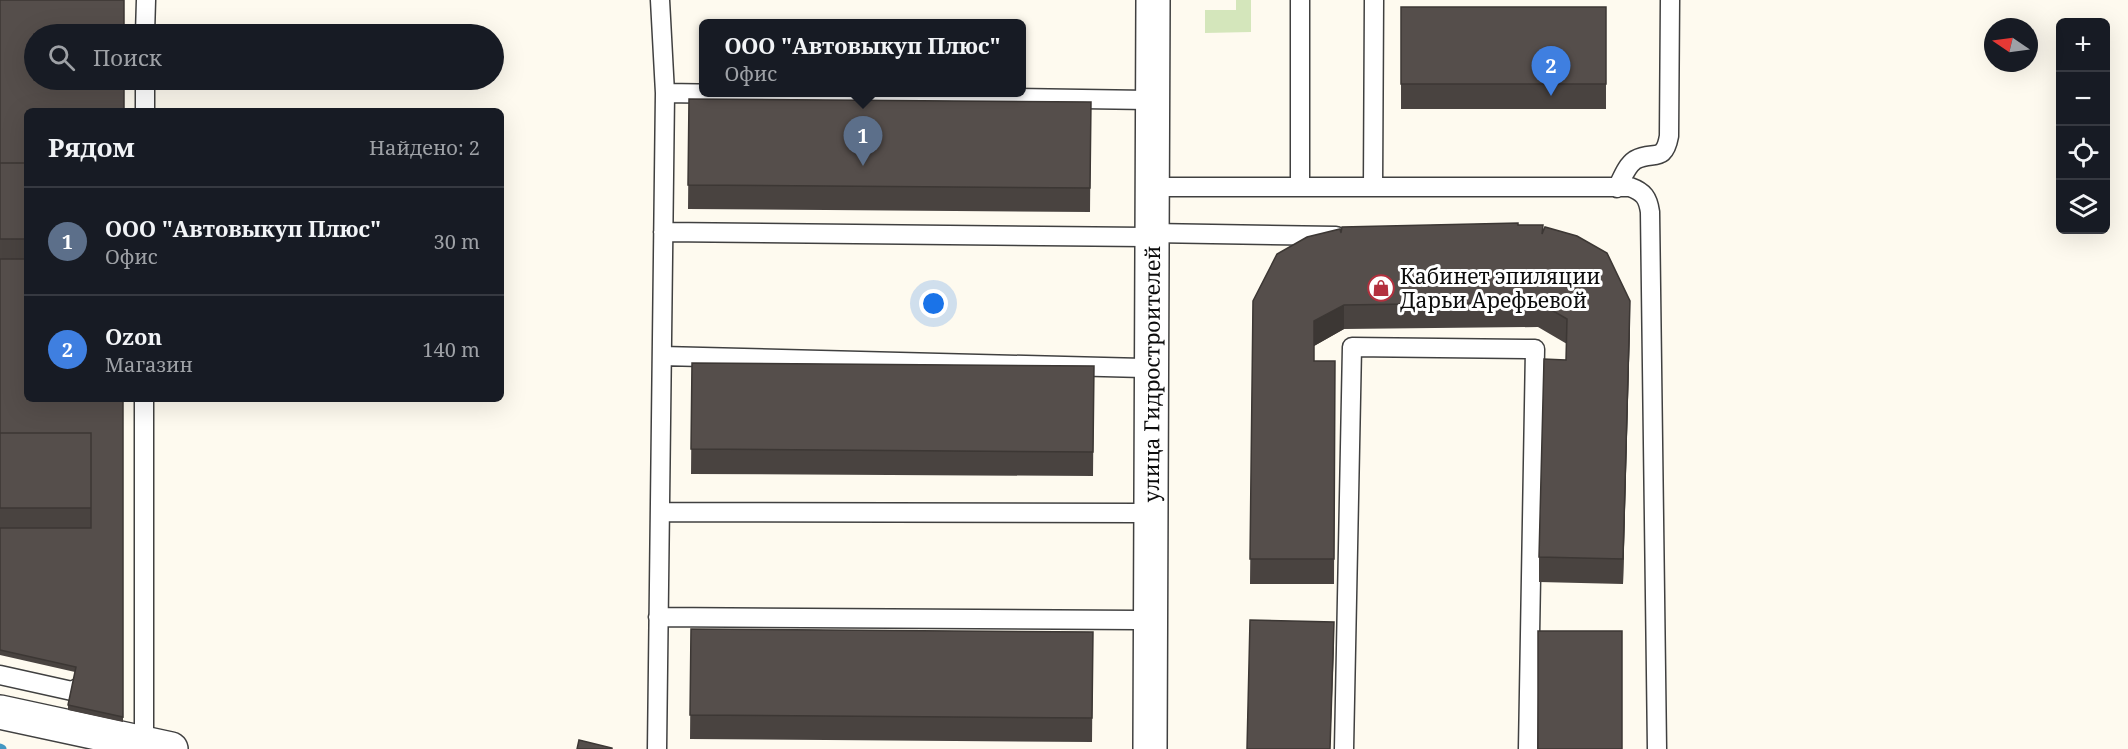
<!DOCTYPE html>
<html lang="ru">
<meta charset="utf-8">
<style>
:root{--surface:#171b24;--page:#20242c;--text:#f1f3f6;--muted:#9ea1a6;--line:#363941;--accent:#0b8043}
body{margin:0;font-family:"Noto Serif",serif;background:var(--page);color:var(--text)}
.controls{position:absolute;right:18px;top:18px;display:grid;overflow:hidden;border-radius:9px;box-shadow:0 6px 24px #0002}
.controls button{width:54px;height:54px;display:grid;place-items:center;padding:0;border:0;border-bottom:2px solid var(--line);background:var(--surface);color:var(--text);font:30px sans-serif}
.compass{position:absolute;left:1984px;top:18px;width:54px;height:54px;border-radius:50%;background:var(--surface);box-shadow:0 6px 24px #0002;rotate:283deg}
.you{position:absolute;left:934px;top:304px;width:21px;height:21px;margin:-15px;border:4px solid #fff;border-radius:50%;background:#1a73e8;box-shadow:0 0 0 9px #1a73e833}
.badge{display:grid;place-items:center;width:39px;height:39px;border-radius:50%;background:var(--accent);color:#fff;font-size:20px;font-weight:700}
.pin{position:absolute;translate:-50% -50px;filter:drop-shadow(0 2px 3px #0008)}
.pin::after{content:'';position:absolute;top:32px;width:21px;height:18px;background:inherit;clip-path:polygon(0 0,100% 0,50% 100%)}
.popup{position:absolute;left:699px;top:19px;width:327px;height:78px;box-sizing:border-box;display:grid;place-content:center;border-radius:9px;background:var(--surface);filter:drop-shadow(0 2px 4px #0005);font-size:20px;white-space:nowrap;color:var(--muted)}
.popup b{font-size:22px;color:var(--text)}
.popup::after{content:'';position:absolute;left:50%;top:100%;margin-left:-12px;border:12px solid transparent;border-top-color:var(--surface)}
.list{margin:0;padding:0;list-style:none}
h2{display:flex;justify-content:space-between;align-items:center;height:78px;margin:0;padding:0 24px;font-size:26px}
h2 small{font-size:20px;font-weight:400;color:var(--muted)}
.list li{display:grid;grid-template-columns:39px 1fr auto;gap:18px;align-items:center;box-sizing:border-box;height:108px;padding:0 24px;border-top:2px solid var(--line)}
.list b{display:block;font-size:22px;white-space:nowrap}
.list p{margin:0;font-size:20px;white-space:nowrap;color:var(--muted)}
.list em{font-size:20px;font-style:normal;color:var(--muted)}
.icon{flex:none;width:33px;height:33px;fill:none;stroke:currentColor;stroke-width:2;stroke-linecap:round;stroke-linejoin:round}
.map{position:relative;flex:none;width:2128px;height:749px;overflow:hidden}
.search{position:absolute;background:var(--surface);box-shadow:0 6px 24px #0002;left:24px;top:24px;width:480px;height:66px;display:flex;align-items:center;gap:15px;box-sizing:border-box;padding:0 21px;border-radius:33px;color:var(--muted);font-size:22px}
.panel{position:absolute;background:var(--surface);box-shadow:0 6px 24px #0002;left:24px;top:108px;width:480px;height:294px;border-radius:9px}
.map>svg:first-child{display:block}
</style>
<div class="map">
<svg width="2128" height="749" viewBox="0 0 2128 749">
<rect width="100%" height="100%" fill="#fefaef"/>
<!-- park -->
<path fill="#d4e6bb" d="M1236 0H1251V32L1205 33V10H1236Z"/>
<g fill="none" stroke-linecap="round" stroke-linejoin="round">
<!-- stream -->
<path stroke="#4498c3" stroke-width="9" d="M0 748 2 749"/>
<!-- lane casing -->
<g stroke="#404040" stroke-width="21">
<path id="lane" d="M660 0 665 93
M145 34 146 0
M145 111V80
M1152 187H1630C1644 192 1648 198 1650 212L1657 749
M1300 187V0
M1373 187 1374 0
M1617 188C1622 179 1626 166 1635 160 1653 150 1664 164 1669 136L1670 0
M663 232 1145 237
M1152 233 1336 236
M662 356 1143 368
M660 512 1140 513
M658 617 1138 620
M0 675 72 691 91 681
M144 743V399
M657 749 665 93 1148 100V111
M1344 749 1352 347 1535 349 1528 749"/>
</g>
<!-- street casing -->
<g stroke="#404040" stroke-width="36">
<g id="street">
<path d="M0 712 171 749"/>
<path id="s1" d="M1150 749 1153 0"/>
</g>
</g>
<!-- lane -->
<use href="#lane" stroke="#fff" stroke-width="18"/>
<!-- street -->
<use href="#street" stroke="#fff" stroke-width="33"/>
</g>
<!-- wall -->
<path fill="#494340" d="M0 0 27 111V399H123V722L68 710V705L75 672 0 655Z
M1401 7H1606V109H1401Z
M689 99 1091 102 1090 212 688 209Z
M1518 225 1543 233 1630 326 1623 584 1539 582V557L1566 360 1567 344 1538 327 1344 329 1314 346V361H1335L1334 584H1250L1253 301 1341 233Z
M692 363 1094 366 1093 476 691 474Z
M691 629 1093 632 1092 742 690 739Z"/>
<!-- shaded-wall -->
<path fill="#3c3734" d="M1630 301V326L1623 584V559Z
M1344 305V329L1314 346V321Z
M1334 622V647L1330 749Z"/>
<!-- building -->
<path fill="#554e4b" stroke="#3c3734" stroke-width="1.5" d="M0 0H124V34H34V80H124V111H27V163H0Z
M1401 7H1606V84H1401Z
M689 99 1091 102 1090 188 688 185Z
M0 163H27V239H0Z
M1518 223V225H1543L1542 234 1545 227 1577 236 1607 253 1630 301 1623 559 1539 557 1544 359 1566 360 1567 319 1538 302 1344 305 1314 321V361H1335L1334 559H1250L1253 301 1277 254 1307 237 1340 229 1341 233 1342 227Z
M0 259H27V399H123V717L68 705 76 667 0 650V528H91V433H0Z
M692 363 1094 366 1093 452 691 449Z
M0 433H91V508H0Z
M1250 620 1334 622 1330 749H1247Z
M691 629 1093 632 1092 718 690 715Z
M1538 631H1622V749H1538Z
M579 740 612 748V749H577Z"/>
<!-- icons -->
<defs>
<g id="shop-ring" transform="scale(1.35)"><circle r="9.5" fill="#fff" stroke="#b3303e" stroke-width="1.5"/><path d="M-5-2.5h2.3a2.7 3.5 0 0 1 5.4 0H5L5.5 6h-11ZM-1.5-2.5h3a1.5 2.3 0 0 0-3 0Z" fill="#b3303e"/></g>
</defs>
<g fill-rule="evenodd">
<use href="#shop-ring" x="1381" y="288"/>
</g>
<g text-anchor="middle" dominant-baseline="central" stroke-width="6" stroke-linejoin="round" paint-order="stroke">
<!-- poi labels -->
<g font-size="21" fill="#0d0d0d" stroke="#fff" text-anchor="start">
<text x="1400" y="276">Кабинет эпиляции<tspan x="1400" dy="24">Дарьи Арефьевой</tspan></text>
</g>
<!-- street labels -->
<g font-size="21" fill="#0d0d0d" stroke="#fff">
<text stroke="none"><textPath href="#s1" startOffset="375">улица Гидростроителей</textPath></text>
</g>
</g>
</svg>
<div class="controls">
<button>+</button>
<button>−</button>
<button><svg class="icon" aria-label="locate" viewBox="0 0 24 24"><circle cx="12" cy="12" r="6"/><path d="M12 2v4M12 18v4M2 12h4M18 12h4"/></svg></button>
<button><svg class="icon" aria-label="layers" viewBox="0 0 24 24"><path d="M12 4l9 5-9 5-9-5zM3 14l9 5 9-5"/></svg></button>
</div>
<svg class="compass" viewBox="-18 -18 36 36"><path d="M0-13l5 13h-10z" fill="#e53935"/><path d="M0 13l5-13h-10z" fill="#9ea1a6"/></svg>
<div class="you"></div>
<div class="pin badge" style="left:863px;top:166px;background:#5c6f8a">1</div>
<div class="popup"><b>ООО &quot;Автовыкуп Плюс&quot;</b>Офис</div>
<div class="pin badge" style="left:1551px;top:96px;background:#3f7fe0">2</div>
<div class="search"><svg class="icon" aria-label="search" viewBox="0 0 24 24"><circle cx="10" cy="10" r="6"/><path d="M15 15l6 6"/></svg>Поиск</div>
<section class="panel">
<h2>Рядом<small>Найдено: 2</small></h2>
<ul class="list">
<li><span class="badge" style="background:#5c6f8a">1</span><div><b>ООО &quot;Автовыкуп Плюс&quot;</b><p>Офис</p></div><em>30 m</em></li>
<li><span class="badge" style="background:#3f7fe0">2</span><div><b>Ozon</b><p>Магазин</p></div><em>140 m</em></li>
</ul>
</section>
</div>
